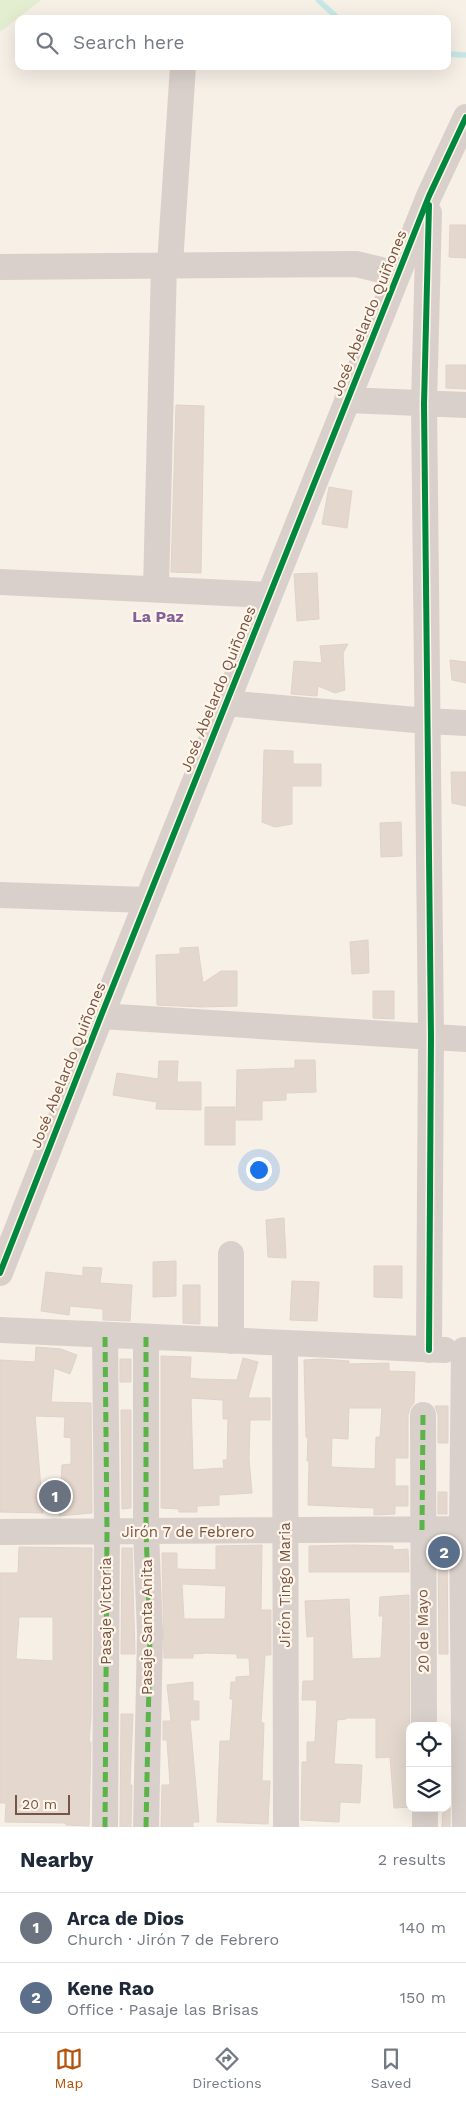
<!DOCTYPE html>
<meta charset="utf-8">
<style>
:root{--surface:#fff;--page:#f2f2f3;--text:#1f2937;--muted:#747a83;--line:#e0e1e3;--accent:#b45309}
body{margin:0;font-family:"Work Sans",sans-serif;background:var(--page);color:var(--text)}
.controls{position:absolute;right:15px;bottom:15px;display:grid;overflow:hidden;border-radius:10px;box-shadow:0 5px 20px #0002}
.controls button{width:45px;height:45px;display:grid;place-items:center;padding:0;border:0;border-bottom:1px solid var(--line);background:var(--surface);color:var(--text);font:25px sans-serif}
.scale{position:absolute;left:15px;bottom:12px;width:55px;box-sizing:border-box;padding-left:5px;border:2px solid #765446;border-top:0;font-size:14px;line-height:18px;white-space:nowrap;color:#765446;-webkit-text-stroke:4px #fff5e8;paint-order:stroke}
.you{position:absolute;left:258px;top:1169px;width:18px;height:18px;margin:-12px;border:4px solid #fff;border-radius:50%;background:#1a73e8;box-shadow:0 0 0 8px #1a73e833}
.badge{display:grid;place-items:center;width:32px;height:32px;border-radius:50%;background:var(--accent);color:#fff;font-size:16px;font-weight:700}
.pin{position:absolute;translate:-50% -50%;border:2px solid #fff;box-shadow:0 1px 5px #0006}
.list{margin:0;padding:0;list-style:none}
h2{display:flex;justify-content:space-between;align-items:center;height:65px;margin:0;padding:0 20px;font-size:21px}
h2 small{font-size:16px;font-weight:400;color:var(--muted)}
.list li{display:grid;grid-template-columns:32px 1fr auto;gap:15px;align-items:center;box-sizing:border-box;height:70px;padding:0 20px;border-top:1px solid var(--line)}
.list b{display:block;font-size:19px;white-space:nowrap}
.list p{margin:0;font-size:16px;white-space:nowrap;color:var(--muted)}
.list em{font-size:16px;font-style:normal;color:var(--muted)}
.icon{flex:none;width:28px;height:28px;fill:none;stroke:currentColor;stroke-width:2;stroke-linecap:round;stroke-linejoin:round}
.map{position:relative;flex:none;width:466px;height:1827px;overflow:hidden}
.search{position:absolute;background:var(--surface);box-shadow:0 5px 20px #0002;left:15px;right:15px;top:15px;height:55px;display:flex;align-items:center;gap:12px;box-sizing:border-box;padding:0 18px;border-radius:10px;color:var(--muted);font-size:19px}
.sheet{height:205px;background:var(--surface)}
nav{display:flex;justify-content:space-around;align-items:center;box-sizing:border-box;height:70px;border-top:1px solid var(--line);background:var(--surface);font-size:14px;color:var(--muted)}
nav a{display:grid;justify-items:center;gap:2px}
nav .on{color:var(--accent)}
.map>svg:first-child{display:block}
</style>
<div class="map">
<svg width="466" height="1827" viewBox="0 0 466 1827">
<rect width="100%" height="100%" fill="#f7f0e7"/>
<!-- green -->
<path fill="#e3eed0" d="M0 0H41L0 32Z"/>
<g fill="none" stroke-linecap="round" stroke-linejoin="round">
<!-- stream -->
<path stroke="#c8e8e8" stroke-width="5.5" d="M318 0 339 19
M447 54 466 55"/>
</g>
<!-- building -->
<path fill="#e4d8ce" stroke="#e0d2c9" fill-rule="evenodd" d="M450 225H466V258L449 257Z
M446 365H466V389L446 388Z
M176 405 204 406 201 573 171 572Z
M329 487 352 491 347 528 322 524Z
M317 573 319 619 297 621 294 574Z
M348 644 343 653 345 690 335 693 318 686 317 696 291 694 294 661 322 663 320 646Z
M450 660 466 662V683L452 680Z
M264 750 293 751V764H321V786H292V824L275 827 262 822Z
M451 772H466V806L452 803Z
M401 822 402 856 381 857 380 823Z
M368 940 369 973 352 974 350 942Z
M198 947 203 983 221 971H237V1006L201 1007 157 1005 156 955 180 954V948Z
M373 991H394V1019L373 1018Z
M295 1060H315L316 1092 286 1093V1100L262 1101V1120H236L237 1070 295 1068Z
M159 1061H178L177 1082H201V1110L156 1109 157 1102 113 1095 117 1073 158 1079Z
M205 1107H235V1145H205Z
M284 1218 286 1258 268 1257 266 1220Z
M176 1261V1296L153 1297V1262Z
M374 1266H402V1298L374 1297Z
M83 1267 102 1268 100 1283 132 1285 130 1321 103 1320V1309L70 1306 69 1315 41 1311 46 1272 83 1276Z
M292 1281 319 1282 317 1321 290 1320Z
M183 1285H200V1324L183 1323Z
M36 1347 61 1349 77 1355 70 1374 54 1368 51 1402 91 1403 92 1513 59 1516 62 1465 71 1464V1438L64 1437 65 1417 35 1416 43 1513 0 1512V1360L35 1362Z
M161 1356 191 1357 190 1378 199 1379 237 1380 243 1358 258 1362 248 1398H270V1420H250L249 1459 252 1493 219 1495V1505L197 1506V1512H179V1509L161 1508ZM191 1398 223 1400V1419H228L227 1460H223L224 1468 193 1470Z
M120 1359H131V1382H120Z
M321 1359 349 1361V1364L389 1363V1371L415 1372 414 1403 410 1408 408 1415V1458H395V1486H408V1506H395V1514L374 1515V1508L308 1505 309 1461H307L308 1438 306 1437 304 1360ZM349 1408H382L380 1437H376L375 1469 331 1467 332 1438 348 1439Z
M435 1406H448V1443H438V1415Z
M121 1410H131V1508L122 1509Z
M438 1492H447V1514H438Z
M262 1545 261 1610H271V1655H265L261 1723H264L262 1781H270L268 1824 217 1822 220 1741H230L233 1699H230L231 1682H236V1677L250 1676 249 1658H237V1654L206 1653 193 1654V1658H164L162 1553H177V1569L216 1570V1546ZM182 1584 226 1586 225 1619H184Z
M353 1545 393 1546V1550L408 1549 409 1572H309V1546Z
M438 1545H447L448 1654H439Z
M19 1547 92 1548 91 1716 89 1742H91L89 1826 66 1825V1823L5 1822 6 1803H0V1573H18ZM19 1617H53V1661L16 1659Z
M122 1548H132L135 1654H121Z
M409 1595 410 1807 394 1808 390 1757 376 1758V1718H346V1719L337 1720 334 1764 362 1765 360 1803 340 1802 339 1822 301 1820 302 1762H307V1742H315L317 1700H302L303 1681H314V1636L307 1637 305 1601 349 1599 352 1659 381 1658 383 1616H379L380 1597Z
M193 1682V1701H199V1720H190L199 1822H193V1827H161L162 1785H170L167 1740H163V1721H171L167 1685Z
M121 1714H133L130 1785H132L131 1827H120Z
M443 1808H450V1827H442Z"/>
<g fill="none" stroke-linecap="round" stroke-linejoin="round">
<!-- minor -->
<path stroke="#dad0cb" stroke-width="26" d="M170 264 183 66
M0 267 356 264 398 274
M347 400 466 405
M0 582 269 595
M156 589 164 264
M225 703 427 721 466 723
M0 895 147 900
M101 1016 466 1039
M0 1273 101 1016 398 274 429 196 466 117
M0 1330 445 1350
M231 1341V1254
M285 1343 286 1827
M429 1350 431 1037 424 404 429 213
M464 1350 462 1529 465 1827
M423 1415 424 1726
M0 1532 466 1529
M425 1808V1827
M105 1827 107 1532 105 1335
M146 1827 150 1634 146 1532V1337"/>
<!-- quiet -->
<path stroke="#5ab447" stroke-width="5" stroke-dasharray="10 5" stroke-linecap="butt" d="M422 1530 423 1415
M105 1827 107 1532 105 1335
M146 1827 150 1634 146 1532V1337"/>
<!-- cycleway casing -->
<g stroke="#fff5e8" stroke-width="9">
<path id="cycleway" d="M0 1273 101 1016 398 274 429 196 466 117
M429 1350 431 1037 424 404 429 205"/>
</g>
<!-- cycleway -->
<use href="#cycleway" stroke="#00873e" stroke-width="6"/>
</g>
<g text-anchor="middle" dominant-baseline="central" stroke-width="4.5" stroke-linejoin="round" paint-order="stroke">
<!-- street labels -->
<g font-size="15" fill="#765446" stroke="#fff5e8">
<text transform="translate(369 313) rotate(-68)">José Abelardo Quiñones</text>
<text transform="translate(218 689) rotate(-68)">José Abelardo Quiñones</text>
<text transform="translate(68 1065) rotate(-68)">José Abelardo Quiñones</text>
<text x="188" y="1532">Jirón 7 de Febrero</text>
<text transform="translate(285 1585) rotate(-90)">Jirón Tingo Maria</text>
<text transform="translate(106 1611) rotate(-90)">Pasaje Victoria</text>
<text transform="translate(147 1627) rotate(-90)">Pasaje Santa Anita</text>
<text transform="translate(423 1631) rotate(-91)">20 de Mayo</text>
</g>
<!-- neighbourhood labels -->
<g font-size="16" font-weight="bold" fill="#84619a" stroke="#fff5e8">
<text x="158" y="616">La Paz</text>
</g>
</g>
</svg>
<div class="controls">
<button><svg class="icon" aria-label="locate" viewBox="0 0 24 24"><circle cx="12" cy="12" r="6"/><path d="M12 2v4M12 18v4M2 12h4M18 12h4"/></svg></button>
<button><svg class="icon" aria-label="layers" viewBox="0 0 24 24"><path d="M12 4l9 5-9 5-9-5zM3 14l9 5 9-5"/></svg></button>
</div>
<div class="scale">20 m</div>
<div class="you"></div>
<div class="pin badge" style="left:55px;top:1496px;background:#6b7280">1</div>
<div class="pin badge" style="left:444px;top:1552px;background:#5c6f8a">2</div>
<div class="search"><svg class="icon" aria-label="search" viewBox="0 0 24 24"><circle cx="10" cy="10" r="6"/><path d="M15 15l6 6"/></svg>Search here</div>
</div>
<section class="sheet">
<h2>Nearby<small>2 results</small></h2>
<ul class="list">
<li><span class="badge" style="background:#6b7280">1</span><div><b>Arca de Dios</b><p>Church · Jirón 7 de Febrero</p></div><em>140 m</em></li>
<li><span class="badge" style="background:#5c6f8a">2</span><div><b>Kene Rao</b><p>Office · Pasaje las Brisas</p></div><em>150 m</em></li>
</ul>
</section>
<nav>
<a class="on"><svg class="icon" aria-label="map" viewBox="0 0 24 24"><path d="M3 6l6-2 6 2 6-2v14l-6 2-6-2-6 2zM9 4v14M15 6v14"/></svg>Map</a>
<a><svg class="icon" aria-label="directions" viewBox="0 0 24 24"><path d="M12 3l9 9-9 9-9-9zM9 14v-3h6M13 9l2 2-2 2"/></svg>Directions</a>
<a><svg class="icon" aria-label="saved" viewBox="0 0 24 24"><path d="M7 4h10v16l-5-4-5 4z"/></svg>Saved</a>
</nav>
